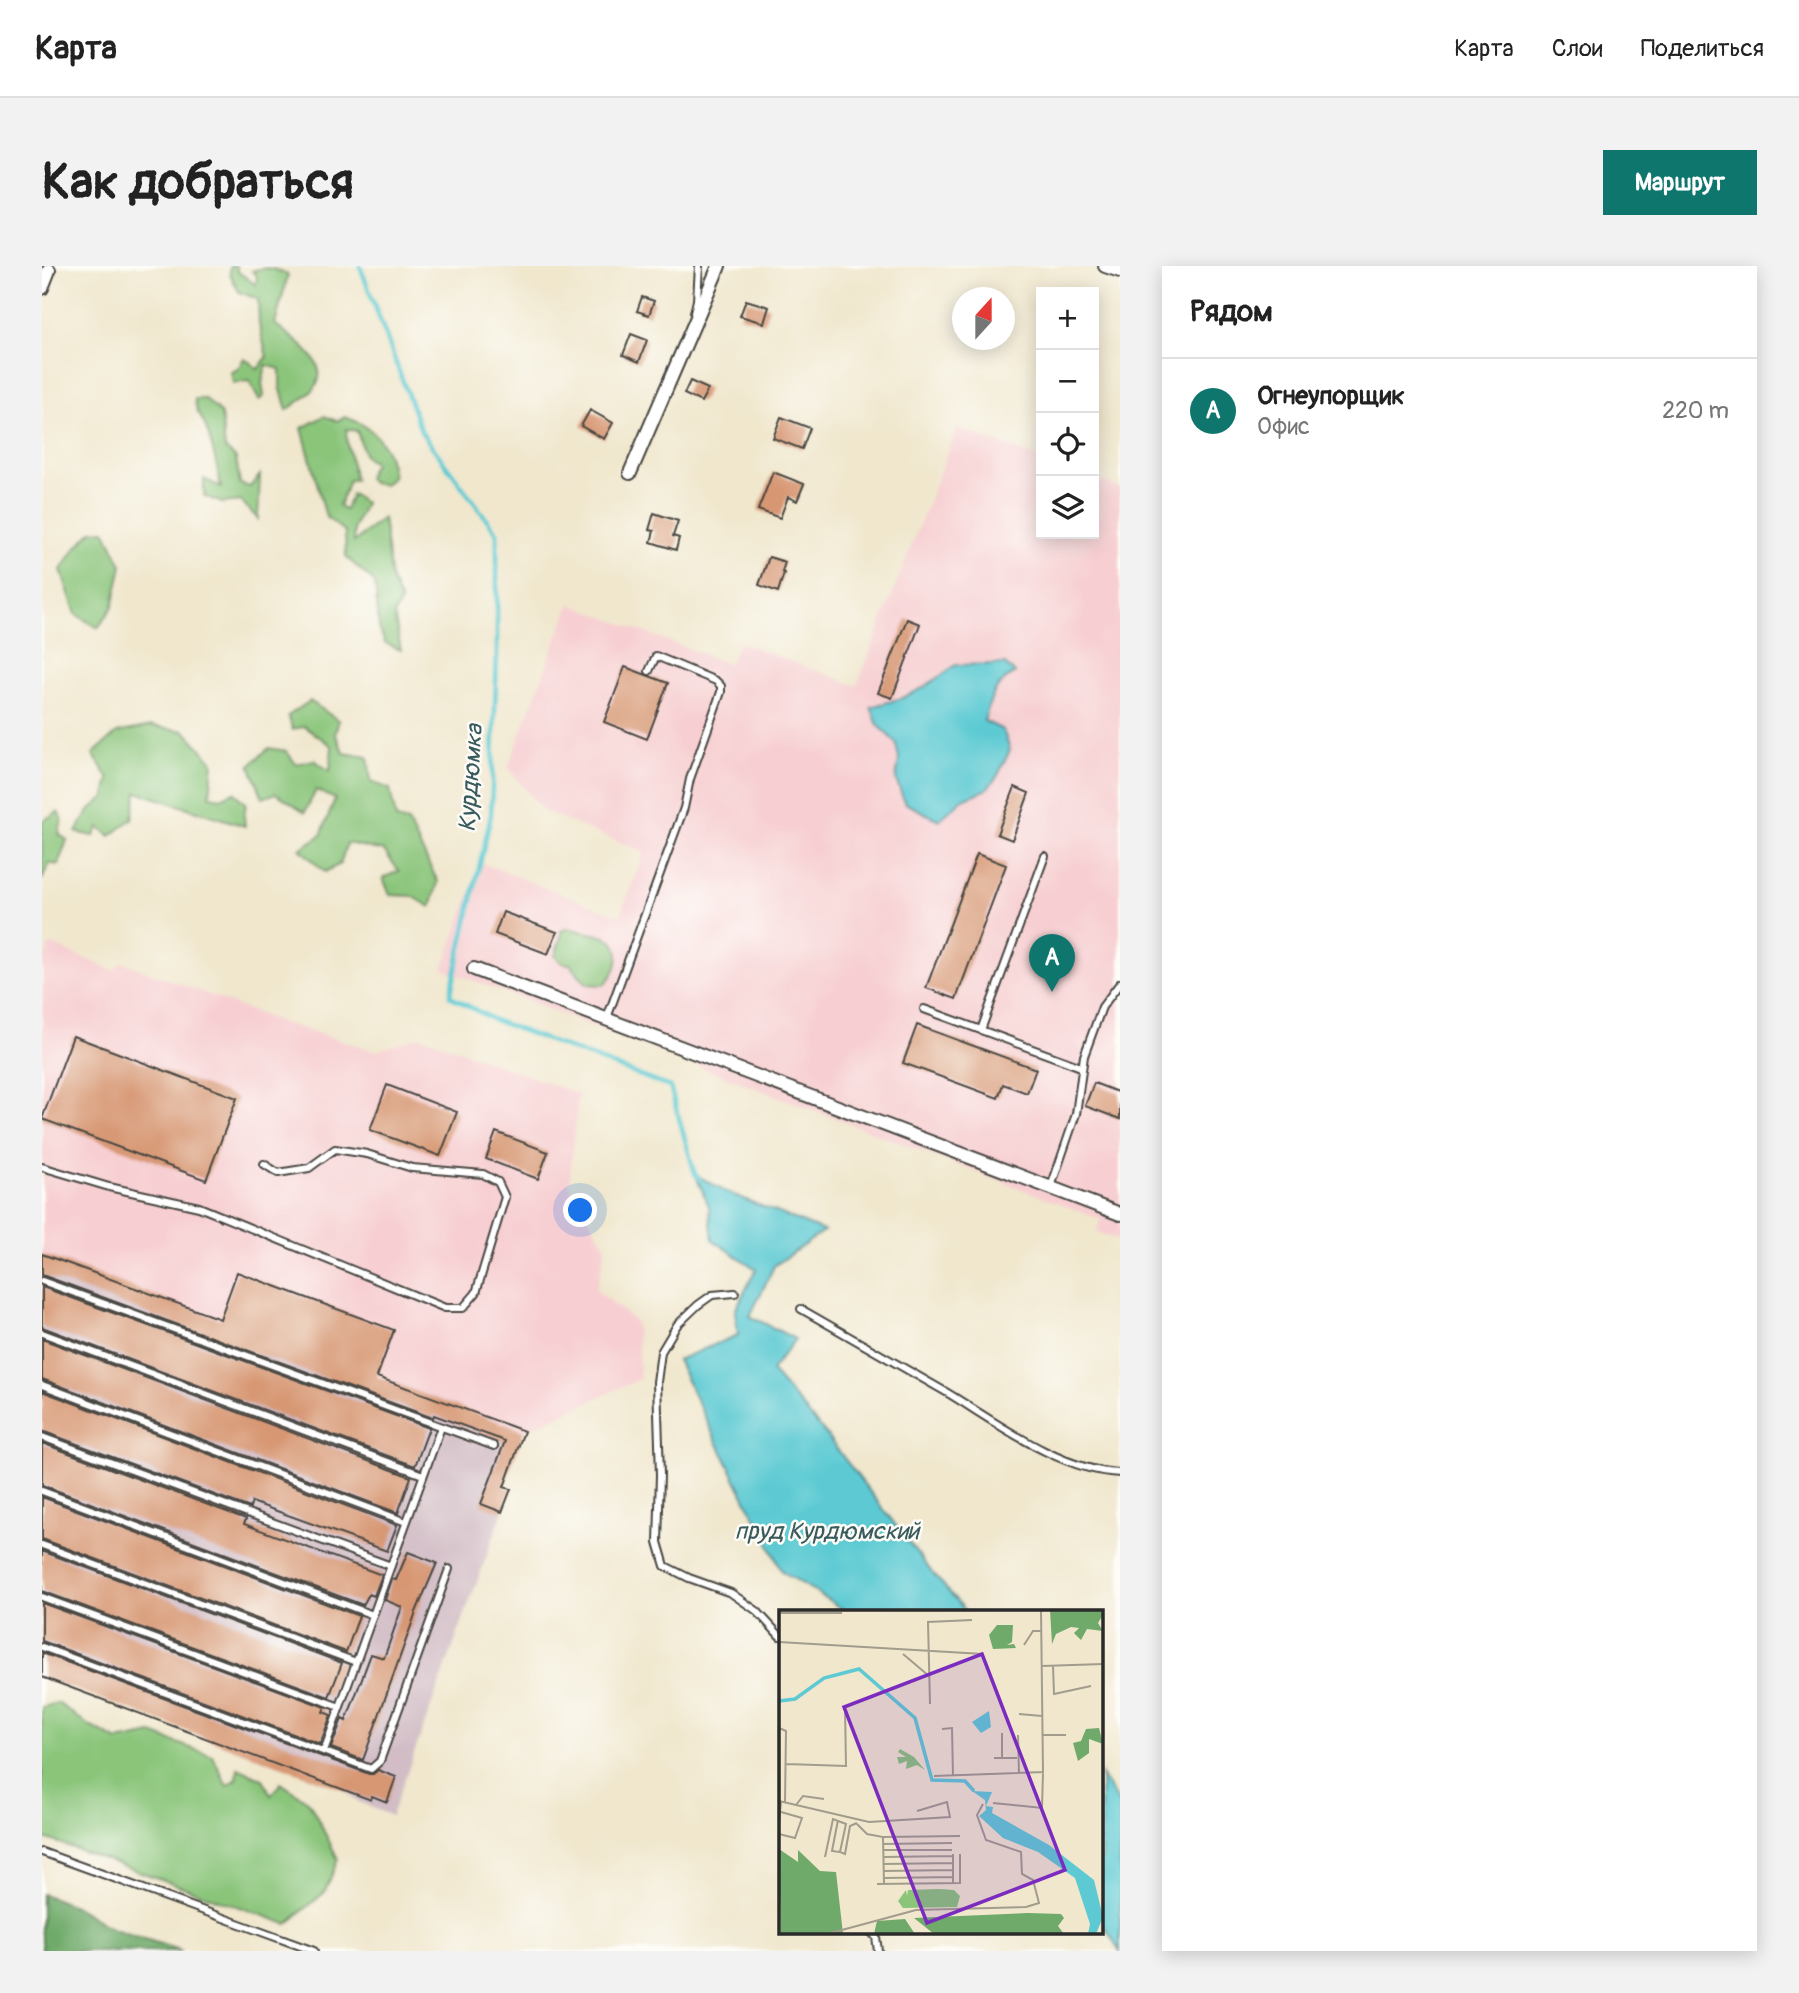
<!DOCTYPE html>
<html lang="ru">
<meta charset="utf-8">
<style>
:root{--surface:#fff;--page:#f2f2f2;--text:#222;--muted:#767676;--line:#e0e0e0;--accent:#0f766e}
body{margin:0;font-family:Pangolin,sans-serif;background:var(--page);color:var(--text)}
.controls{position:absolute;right:21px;top:21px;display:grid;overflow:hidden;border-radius:0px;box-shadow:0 4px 18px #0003}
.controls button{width:63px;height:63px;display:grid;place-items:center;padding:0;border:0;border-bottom:2px solid var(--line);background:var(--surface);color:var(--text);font:35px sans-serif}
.compass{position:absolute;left:910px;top:21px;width:63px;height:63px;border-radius:50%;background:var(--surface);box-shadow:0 4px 18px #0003;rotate:21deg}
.you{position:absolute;left:539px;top:945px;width:24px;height:24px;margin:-18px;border:5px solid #fff;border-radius:50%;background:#1a73e8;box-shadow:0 0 0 10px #1a73e833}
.badge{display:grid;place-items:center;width:46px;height:46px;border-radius:50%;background:var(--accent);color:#fff;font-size:23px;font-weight:700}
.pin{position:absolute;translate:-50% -58px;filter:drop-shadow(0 2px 4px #0008)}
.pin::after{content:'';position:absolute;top:37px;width:24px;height:21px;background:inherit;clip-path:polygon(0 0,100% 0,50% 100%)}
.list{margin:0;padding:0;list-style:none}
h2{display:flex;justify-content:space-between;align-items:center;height:91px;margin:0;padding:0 28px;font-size:30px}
h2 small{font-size:23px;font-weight:400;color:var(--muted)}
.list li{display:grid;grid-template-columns:46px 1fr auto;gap:21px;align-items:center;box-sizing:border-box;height:105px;padding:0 28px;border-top:2px solid var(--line)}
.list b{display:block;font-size:26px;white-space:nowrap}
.list p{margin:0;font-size:23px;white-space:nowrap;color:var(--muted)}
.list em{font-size:23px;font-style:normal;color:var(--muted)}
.icon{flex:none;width:38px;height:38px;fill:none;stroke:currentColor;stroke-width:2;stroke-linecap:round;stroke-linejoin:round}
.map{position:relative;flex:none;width:1078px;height:1685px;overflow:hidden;border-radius:0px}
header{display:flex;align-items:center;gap:42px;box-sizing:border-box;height:98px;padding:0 35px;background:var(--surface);border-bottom:2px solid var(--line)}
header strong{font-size:33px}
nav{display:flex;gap:38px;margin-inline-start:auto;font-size:24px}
.intro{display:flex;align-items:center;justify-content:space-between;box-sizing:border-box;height:168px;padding:0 42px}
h1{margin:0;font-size:49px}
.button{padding:18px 32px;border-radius:0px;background:var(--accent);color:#fff;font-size:24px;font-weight:700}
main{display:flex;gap:42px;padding:0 42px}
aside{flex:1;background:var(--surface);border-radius:0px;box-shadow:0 4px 18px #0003}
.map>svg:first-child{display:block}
</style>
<header>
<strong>Карта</strong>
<nav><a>Карта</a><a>Слои</a><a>Поделиться</a></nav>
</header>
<div class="intro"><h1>Как добраться</h1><a class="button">Маршрут</a></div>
<main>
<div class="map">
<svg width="1078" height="1685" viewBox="0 0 1078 1685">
<rect width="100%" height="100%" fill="#fdfcf7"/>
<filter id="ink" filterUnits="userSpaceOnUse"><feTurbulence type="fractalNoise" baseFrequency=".0143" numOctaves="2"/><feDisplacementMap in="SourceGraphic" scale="14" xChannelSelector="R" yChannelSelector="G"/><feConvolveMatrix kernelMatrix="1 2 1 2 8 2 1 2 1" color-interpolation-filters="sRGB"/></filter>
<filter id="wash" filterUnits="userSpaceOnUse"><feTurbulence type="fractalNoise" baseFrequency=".00686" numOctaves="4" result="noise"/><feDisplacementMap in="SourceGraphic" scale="28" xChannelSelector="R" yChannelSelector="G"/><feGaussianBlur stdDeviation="1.57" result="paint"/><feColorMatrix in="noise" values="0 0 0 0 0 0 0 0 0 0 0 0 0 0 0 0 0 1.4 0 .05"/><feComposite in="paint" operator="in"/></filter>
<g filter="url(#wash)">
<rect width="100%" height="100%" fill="#f0e7cd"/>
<!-- built -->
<path fill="#f7cfd2" d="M915 162 999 193V268H1052V212L1078 222V975L1055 966 1058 953 401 703 439 597 578 650 602 586 501 545 466 502 528 338 687 398 697 376 815 420Z
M8 678 72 705 80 696 241 757 334 785 378 770 536 828 527 919 564 981 554 1024 594 1056 598 1113 482 1165 0 988V699Z"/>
<!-- industrial -->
<path fill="#d2bdc6" d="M0 988 482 1165 462 1220 469 1223 349 1550 317 1536 298 1522 0 1411Z"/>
<!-- green -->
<path fill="#8ac57a" stroke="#5a7852" stroke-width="2" d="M188 0H195V5L214 19 215 10 210 5C226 0 231 2 246 9L233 58C251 73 297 100 268 127 261 133 253 138 245 144L238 120V103L224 99 220 117 222 130 217 134 207 115 191 117 189 106 196 103 202 92 216 103 225 91 217 58 216 33 197 26 188 8Z
M153 133H163L179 148 183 183 194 192 198 218 208 221 218 209 216 253 199 235 180 237 162 230V213L179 221C175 200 171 179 163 159 158 147 154 148 153 133Z
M282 150 295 155 303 151C334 161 347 180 351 211L342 219 330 217 325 211 332 197 323 191 315 165 304 163C304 180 310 196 313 214H307L297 240 303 244 310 228 323 237 312 262V276L341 252 349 313 359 336 352 348 359 384 343 377 337 362 333 317 304 291 303 266 284 251 260 162Z
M63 264 80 299 71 340 56 362 34 348 19 304 34 282 50 265Z
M268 435 297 455 293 467 302 487 326 491 329 516 348 523 354 553 366 556 396 616 389 641 370 630 348 629 341 612 357 605 342 585 305 577 298 598 283 606 258 583 279 569 293 533 274 524 263 546 234 527 221 532 208 499 227 482 244 485 254 498 272 494 288 505 290 480 262 460 251 464 246 450Z
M109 460 143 465 171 496 168 530 179 532 192 526 204 538 202 550 203 560 95 526 90 553 68 570 57 561 52 570 34 566 48 544 63 531 67 513 51 488 75 467Z
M16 546 20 553 17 568 25 574 16 599 7 597 0 614V555Z
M526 662C543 669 576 665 576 689 576 702 570 710 562 719L545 718 528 698 520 697 513 690 519 671V665Z
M16 1437 46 1459 76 1475 110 1468 171 1490 185 1520 195 1513 196 1502 221 1513 229 1529 239 1517 267 1536 296 1593 283 1626 245 1658 0 1571V1441Z"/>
<!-- forest -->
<path fill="#6faa6a" stroke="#4d6a4a" stroke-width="2" d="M0 1628 32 1640 69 1662 140 1685H0Z"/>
<!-- water -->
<path fill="#5dcad3" stroke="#447a7f" stroke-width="2" d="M963 398 973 407C951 419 949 432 942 455L961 464 968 484 956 509 944 524 921 533 897 554 863 537 854 514 857 493 854 477 836 459 829 441 860 432 881 422 914 399Z
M653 908 684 926 782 965 732 1000 708 1050 753 1073 729 1105 781 1165 892 1309 924 1345H804L740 1305 679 1184 635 1094 696 1069 693 1045 714 1003 671 974 667 940Z
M1059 1509 1078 1539V1685L1059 1655Z"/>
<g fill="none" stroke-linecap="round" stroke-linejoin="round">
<!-- stream -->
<path stroke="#5dcad3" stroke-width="4.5" d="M318 0 380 167 455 267V388L449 549 408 730 452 754 628 821 653 908 657 912"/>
</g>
<g id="blocks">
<!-- building -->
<path fill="#d79773" d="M600 31 612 35 607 49 595 45Z
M704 34 727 41 722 57 698 50Z
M589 68 605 74 597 96 581 89Z
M648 115 666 123 659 136 642 128Z
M548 144 571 157 562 173 539 160Z
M739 151 768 162 760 183 731 172Z
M731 206 762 218 755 235 746 231 738 252 716 244Z
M612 247 636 255 631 270 637 272 634 284 609 276 612 265 607 264Z
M727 291 743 296 740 306 742 307 736 326 717 319Z
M865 353 878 358 850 432 836 427Z
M583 401 626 417 605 473 562 456Z
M973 521 987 527 970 574 955 568Z
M935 588 964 599 914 733 884 722Z
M461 646 515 666 506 688 453 668Z
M875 759 994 803 985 827 961 818 956 832 861 797Z
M31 770 195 832 164 914 0 853Z
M1052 817 1078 827V853L1043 840Z
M345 819 415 846 398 890 328 864Z
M454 866 506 886 496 913 444 893Z
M0 988 178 1053 195 1006 352 1064 335 1111 482 1165 462 1221 469 1223 460 1246 439 1238 463 1175 392 1149 391 1152 0 1009Z
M0 1021 387 1162 373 1200 0 1061Z
M0 1073 369 1211 356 1247 0 1113Z
M0 1125 355 1259 345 1285 210 1236 208 1242 0 1165Z
M0 1177 204 1253 202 1258 340 1309 332 1330 327 1328 321 1339 0 1219Z
M0 1231 317 1350 304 1386 0 1273Z
M0 1285 300 1397 287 1431 0 1325Z
M366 1286 395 1297 374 1346 321 1494 289 1482 300 1453 304 1455 329 1388 342 1392 360 1341 343 1334 350 1313 354 1314Z
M0 1337 283 1441 281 1446 289 1449 278 1478 0 1375Z
M0 1387 327 1508H331L336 1504 354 1511 345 1536 330 1530 329 1534 0 1411Z"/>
</g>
</g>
<g filter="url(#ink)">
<use href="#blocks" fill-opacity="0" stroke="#494743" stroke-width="2"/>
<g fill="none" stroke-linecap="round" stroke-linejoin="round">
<!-- service casing -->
<g stroke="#494743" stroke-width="10">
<path id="service" d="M652 47 655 34 657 0
M882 743 1039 801
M565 752 642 542 648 513 679 426V420L674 415 614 390 607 405
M939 764 1003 590
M0 901 67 921 157 941 403 1042H421L434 1027 463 931 456 916 441 908 370 902 325 888 293 883 267 902 236 907 222 898
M1009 921 1034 848 1042 790 1060 741 1078 717
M0 1015 452 1180
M693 1027 670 1029 656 1039 635 1059 619 1086 615 1116 618 1209 616 1276 623 1300 647 1312 689 1327 715 1345 738 1370
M759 1043C807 1071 856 1098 904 1126 954 1156 1018 1205 1078 1207
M0 1067 381 1209
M0 1119 364 1256
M0 1171 349 1300
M0 1225 331 1349
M0 1279 314 1396
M0 1331 298 1441
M0 1381 329 1503 338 1495 407 1303
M282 1485 399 1161
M0 1586 272 1685
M829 1666 834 1671 836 1685"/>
</g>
<!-- minor casing -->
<g stroke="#494743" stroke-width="16">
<path id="minor" d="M1063 0 1078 5
M0 22 7 4
M588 207 677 0
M432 703 1078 948"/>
</g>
<!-- service -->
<use href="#service" stroke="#fff" stroke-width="6"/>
<!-- minor -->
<use href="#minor" stroke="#fff" stroke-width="12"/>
</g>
</g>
<g text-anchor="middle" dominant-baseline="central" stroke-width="5" stroke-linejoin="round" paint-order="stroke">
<!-- water labels -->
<g font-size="24" font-style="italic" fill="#3a5b5d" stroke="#fdfcf7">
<text transform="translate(429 512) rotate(-86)">Курдюмка</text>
<text x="785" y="1265">пруд Курдюмский</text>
</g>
</g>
<!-- overview -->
<g transform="translate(737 1344)">
<rect width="324" height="324" fill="#f0e7cd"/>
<path d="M121 139 135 147 146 160 138 155 127 159 128 151 120 154 118 147H127L119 142ZM160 279 175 280 181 286 178 297 124 298 119 291 127 280 128 286 129 280Z" fill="#8ac57a"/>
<path d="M271 0H324V12L322 8 319 13 324 21 308 19 302 30 295 23 300 18 292 17 277 24 273 34ZM218 15H234L233 32 228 35 235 34 237 38 214 39 210 25ZM320 118 324 134 310 129V143L299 151 294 133 302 131 307 119ZM0 239 19 252V240L41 261 57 262 64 324H2ZM249 303 282 304 285 308 279 316 285 324H155L135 308ZM126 309 136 324H95L98 311Z" fill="#6faa6a"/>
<path d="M210 101 212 117 202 123 193 112ZM193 181 213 182 207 196 214 197 213 203 270 235 315 270 324 307 317 324H309L311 314 296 268 259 242 224 228 200 206 207 200 206 190Z" fill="#5dcad3"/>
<path fill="none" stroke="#5dcad3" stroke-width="3.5" d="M0 91 16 89 45 68 80 59 136 108 153 170 186 171 195 181"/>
<path fill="none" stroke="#a19c8c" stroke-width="2" d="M0 3H63M0 32 204 44M245 35 254 21H262M124 44 150 66M263 56 324 54M274 56 275 84 312 76M151 94 149 12 193 10M240 104 263 106M0 118 7 121 6 193M163 119 173 118 174 166M223 123V148M239 125 240 164M263 125H287M215 148H238M7 154 67 156 66 97M155 166 264 162 262 0M0 191 90 212 171 207 168 192 138 201M214 193 263 198 264 162M17 195 24 186 45 189M59 210 53 241 61 242M0 214 2 192M78 214 88 224 104 227 105 274M0 224 16 228 23 208 2 202M104 227 181 226M104 234 173 233M105 240H173M174 244V273M46 247 54 209 67 214 61 242 66 244 71 216 78 213M105 247 174 246M105 254 174 253M105 261 174 260M105 268 174 267M98 274 181 273V244M48 324 137 300 247 297 260 293 254 270 243 264 242 242 207 230 198 205 204 194"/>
<path fill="#7b2cbf" fill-opacity="0.15" stroke="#7b2cbf" stroke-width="3.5" d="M203 44 286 260 148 313 65 97Z"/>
<rect width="324" height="324" fill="none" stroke="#2b2b2b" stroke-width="3.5"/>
</g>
</svg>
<div class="controls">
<button>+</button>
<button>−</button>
<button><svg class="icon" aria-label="locate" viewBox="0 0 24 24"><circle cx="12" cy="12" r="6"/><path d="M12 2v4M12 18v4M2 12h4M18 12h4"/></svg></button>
<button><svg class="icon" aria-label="layers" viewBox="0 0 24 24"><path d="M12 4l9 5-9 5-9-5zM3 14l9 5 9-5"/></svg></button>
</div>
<svg class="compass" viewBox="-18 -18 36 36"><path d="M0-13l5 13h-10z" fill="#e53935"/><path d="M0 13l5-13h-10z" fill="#767676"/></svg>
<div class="you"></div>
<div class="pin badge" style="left:1010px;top:726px">A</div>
</div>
<aside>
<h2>Рядом<small></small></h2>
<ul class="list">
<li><span class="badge">A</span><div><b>Огнеупорщик</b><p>Офис</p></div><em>220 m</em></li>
</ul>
</aside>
</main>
